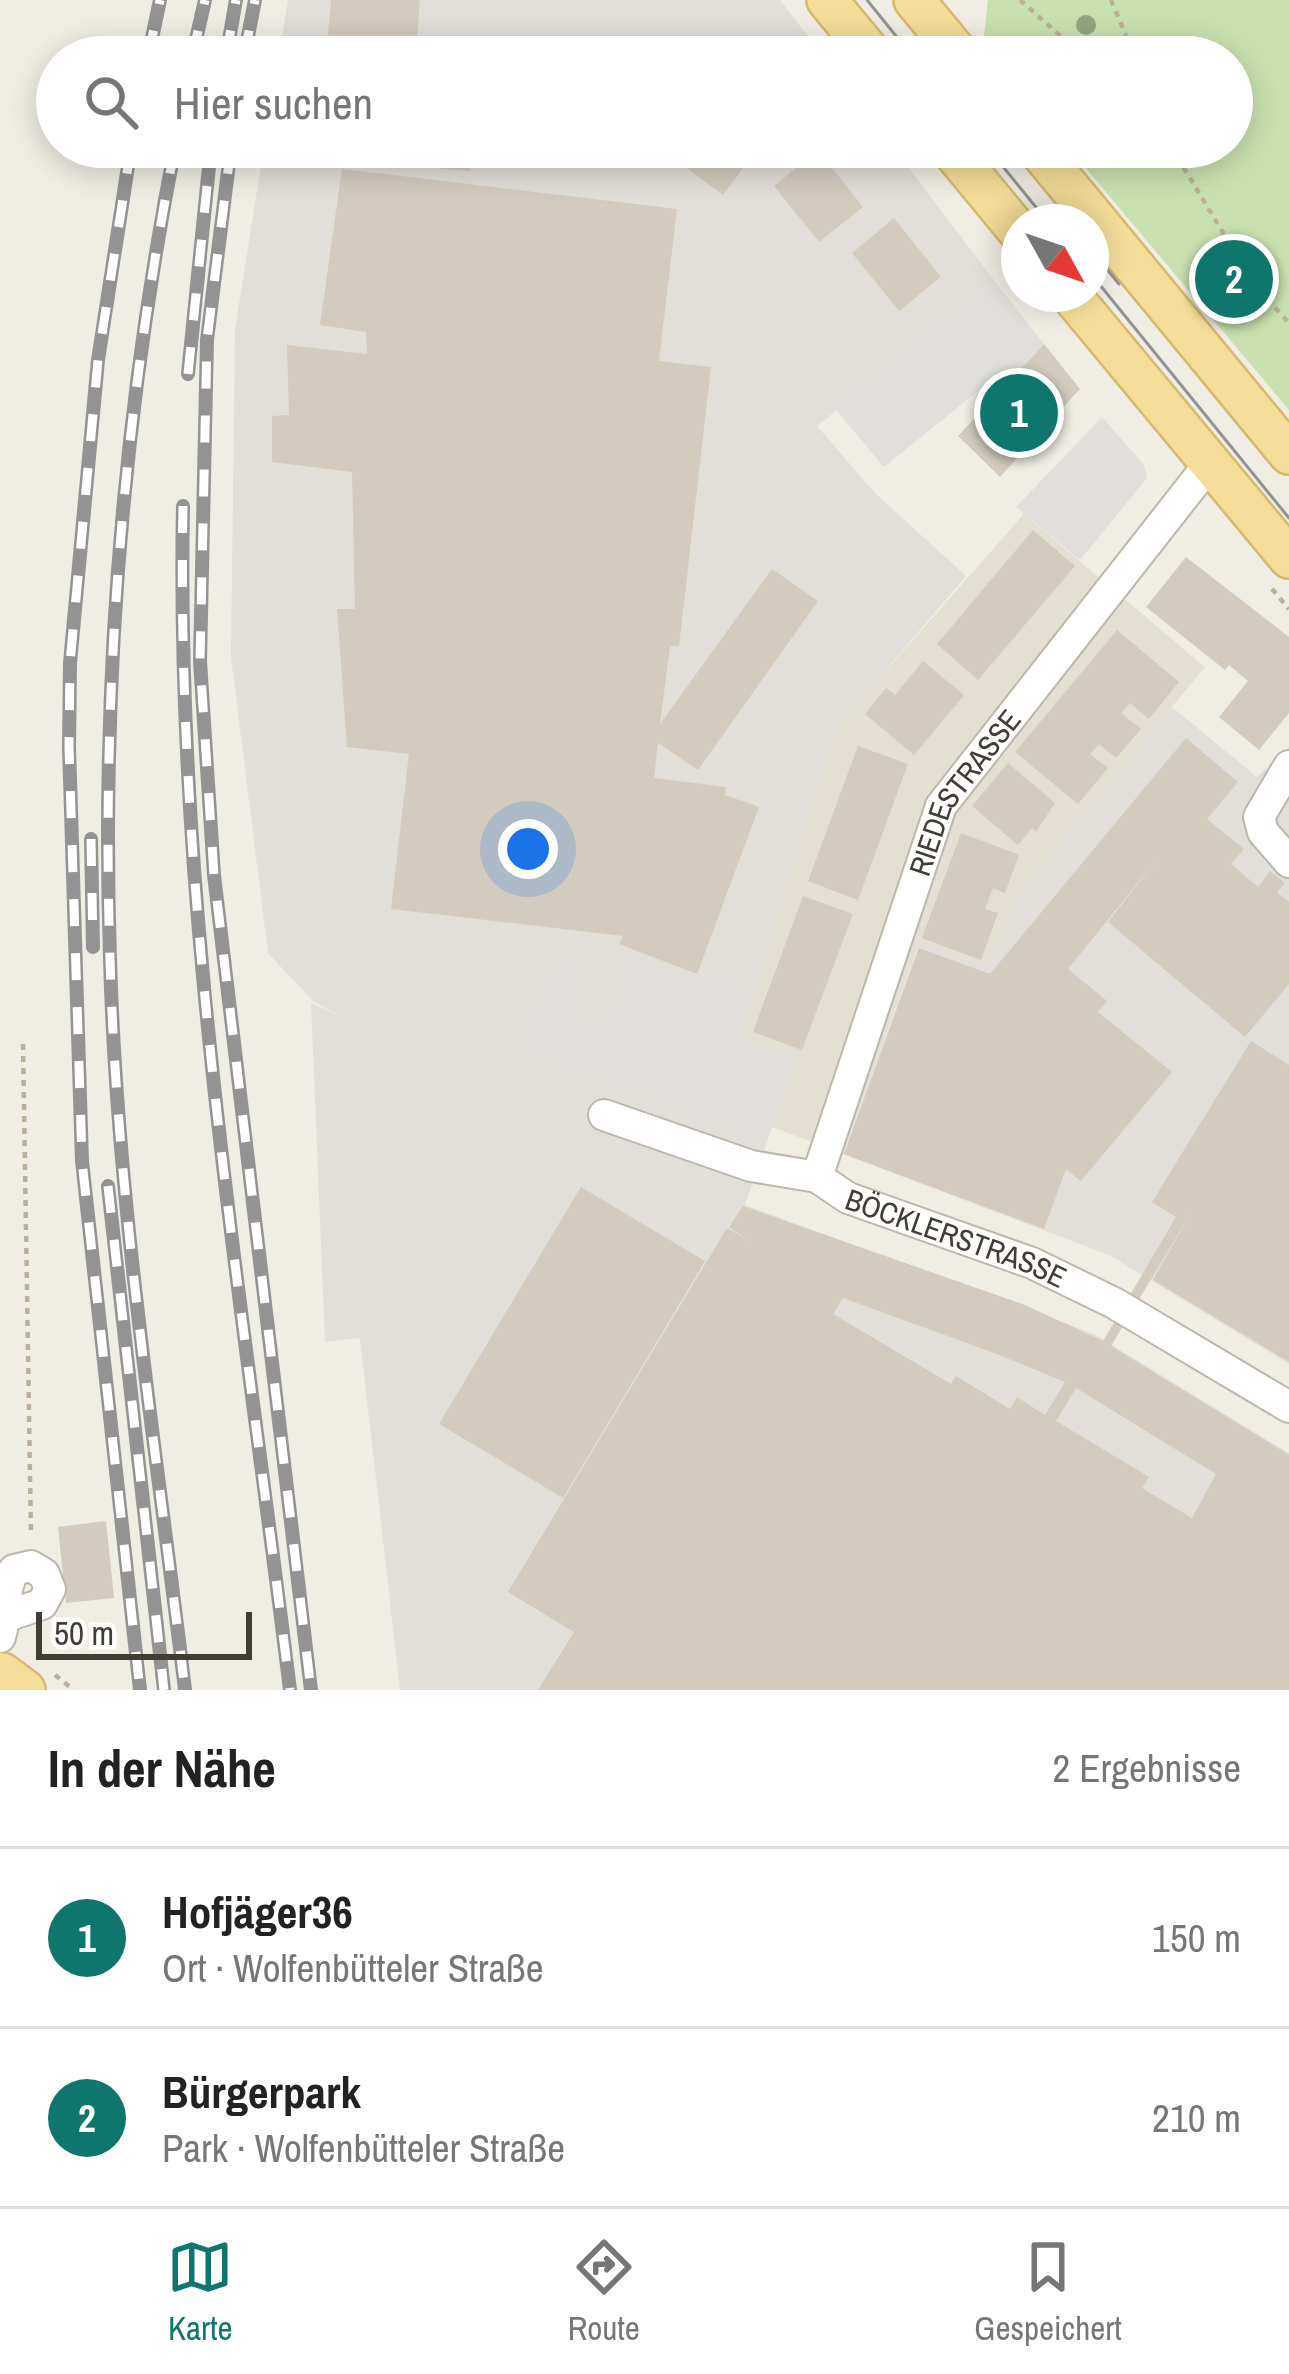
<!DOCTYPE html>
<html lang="de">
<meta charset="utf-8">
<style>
:root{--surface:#fff;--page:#f2f2f2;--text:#222;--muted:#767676;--line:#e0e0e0;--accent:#0f766e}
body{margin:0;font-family:"Archivo Narrow",sans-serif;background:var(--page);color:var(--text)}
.compass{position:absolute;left:1001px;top:204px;width:108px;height:108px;border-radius:50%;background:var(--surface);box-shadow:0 6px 30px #0003;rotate:130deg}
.scale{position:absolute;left:36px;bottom:30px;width:216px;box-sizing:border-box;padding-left:12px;border:6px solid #413d35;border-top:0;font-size:33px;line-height:42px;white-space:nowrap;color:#413d35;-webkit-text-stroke:9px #fff;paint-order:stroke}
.you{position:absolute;left:528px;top:849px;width:42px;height:42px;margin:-30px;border:9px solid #fff;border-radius:50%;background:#1a73e8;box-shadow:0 0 0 18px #1a73e833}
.badge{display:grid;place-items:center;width:78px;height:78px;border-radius:50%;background:var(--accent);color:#fff;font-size:39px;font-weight:700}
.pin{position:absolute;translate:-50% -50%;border:6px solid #fff;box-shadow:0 3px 12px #0006}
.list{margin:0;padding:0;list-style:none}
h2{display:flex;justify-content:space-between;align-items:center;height:156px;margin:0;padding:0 48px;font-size:51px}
h2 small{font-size:39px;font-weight:400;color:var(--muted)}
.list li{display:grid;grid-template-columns:78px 1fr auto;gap:36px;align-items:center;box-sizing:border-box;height:180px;padding:0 48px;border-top:3px solid var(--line)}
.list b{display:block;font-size:45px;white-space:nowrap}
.list p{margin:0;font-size:39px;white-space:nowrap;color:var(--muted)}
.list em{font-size:39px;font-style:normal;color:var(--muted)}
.icon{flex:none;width:66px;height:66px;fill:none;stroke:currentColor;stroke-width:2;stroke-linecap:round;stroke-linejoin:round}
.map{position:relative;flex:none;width:1289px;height:1690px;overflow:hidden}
.search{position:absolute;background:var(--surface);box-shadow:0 6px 30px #0003;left:36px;right:36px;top:36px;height:132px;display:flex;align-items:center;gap:30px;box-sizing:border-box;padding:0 42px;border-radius:66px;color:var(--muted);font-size:45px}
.sheet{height:516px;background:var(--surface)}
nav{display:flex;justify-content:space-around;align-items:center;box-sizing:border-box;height:168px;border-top:3px solid var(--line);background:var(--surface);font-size:33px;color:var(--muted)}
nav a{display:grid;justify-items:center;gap:6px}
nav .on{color:var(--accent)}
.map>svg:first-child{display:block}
</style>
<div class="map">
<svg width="1289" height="1690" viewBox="0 0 1289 1690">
<rect width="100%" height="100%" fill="#f0ede4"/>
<!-- residential -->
<path fill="#e3dfd3" d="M1024 514 1205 667 1019 890 986 967 919 943 843 1154 770 1126 796 1056 740 1035 838 725Z"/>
<!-- industrial -->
<path fill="#e2ded9" d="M288 0H780L824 57H279Z
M264 147H893L996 283 817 426 876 494 966 576 838 726 740 1034 797 1056 745 1205 1094 1334 1289 1453V1690H400L360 1338 325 1342 311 1003 344 1018 313 1001 268 953 231 657 235 329Z
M1172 707 1257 777 1289 747V1364L1109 1255 843 1154 920 942 986 966 1019 890Z"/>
<!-- green -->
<path fill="#c9e1b0" d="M988 0H1289V410L1068 147H1232V57H993L983 45Z"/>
<!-- parking -->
<path fill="#e1dfdc" d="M996 283 1044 344 1003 387 994 378 884 467 836 410Z
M1102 417 1144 465 1147 478 1080 560 1016 507Z
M634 953 750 996 738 1037 795 1057 765 1132 527 1047 545 992 564 968 573 975 576 1023 598 1029 627 998 625 974Z"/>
<!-- building -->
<path fill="#d3cbbe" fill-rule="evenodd" d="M331 0H420L417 38 481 43 479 57H326Z
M653 40 699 52 697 57H648Z
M318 147H472L470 171 318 158Z
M673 147 670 156 677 147H719L745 166 723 195 670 156 643 148Z
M818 150 863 207 819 242 774 186Z
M342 169 677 209 659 361 711 367 679 646H670L660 724 772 569 818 601 698 770 658 743 654 778 726 787 725 795 759 807 697 974 619 944 623 936 391 909 409 754 347 747 337 609H355L352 472 272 462V416L289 415 287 345 367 354 366 332 320 325Z
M894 218 941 277 899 311 852 253Z
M1044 344 1080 389 1000 477 958 436Z
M1033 530 1075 566 978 680 937 644Z
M1186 557 1289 637V713L1259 750 1219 717 1248 681 1229 665 1225 670 1146 607Z
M1117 630 1179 682 1149 719 1130 703 1121 713 1141 729 1116 758 1099 744 1090 754 1108 768 1078 804 1015 752Z
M923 661 964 695 914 755 865 714 886 688 895 695Z
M1186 738 1238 782 1207 819 1244 849 1231 864 1258 887 1270 871 1285 883 1277 892 1289 902V984L1245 1037 1108 922 1161 854 1068 969 1107 1001 1098 1012 1172 1072 1081 1181 1066 1169 1044 1229 844 1154 919 948 990 974Z
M858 746 908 764 858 900 808 881Z
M1008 763 1055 803 1036 832 1032 828 1018 845 972 806Z
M961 833 1019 855 1005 893 993 888 985 909 998 913 981 960 922 938Z
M803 896 853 914 802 1050 753 1032Z
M1251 1041 1289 1065V1362L1153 1280 1192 1211 1111 1346 1289 1455V1690H538L574 1632 508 1592 727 1228 749 1241 729 1227 743 1206 1025 1305 1103 1341 1176 1217 1152 1202ZM843 1298 997 1354 1065 1382 1045 1415 1017 1397 1010 1409 956 1376 951 1384 833 1314ZM1076 1388 1216 1474 1192 1518 1142 1488 1149 1477 1056 1421Z
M581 1187 705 1261 563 1498 439 1424Z
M106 1521 114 1598 66 1603 58 1527Z"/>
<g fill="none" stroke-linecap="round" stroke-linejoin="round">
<!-- minor casing -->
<g stroke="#bdb7ab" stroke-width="34">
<g id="minor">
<path d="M1289 766 1259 817 1263 832 1289 862"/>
<path id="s1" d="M604 1115 751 1166 817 1177 848 1198 1032 1263 1114 1303 1289 1407"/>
<path id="s2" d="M817 1177 941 806 1210 463"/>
<path d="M0 1637C8 1613 2 1591 14 1570L31 1566 44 1574 50 1589 42 1604 7 1616"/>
</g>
</g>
<!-- major casing -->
<g stroke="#d6ba6c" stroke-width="44">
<path id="major" d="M827 0 874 57
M914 0 961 57
M949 147 1019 232
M1036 147 1289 454
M1070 294 1289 558
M2 1673 25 1690"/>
</g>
<!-- path -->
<path stroke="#bbb09a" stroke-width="4.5" stroke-dasharray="6 6" stroke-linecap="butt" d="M1020 0 1084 57
M1111 0 1135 57
M1171 147 1256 287 1289 323
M1014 267 1019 283
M1272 589 1289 609
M23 1044 31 1536
M55 1675 74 1690"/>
<!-- minor -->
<use href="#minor" stroke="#fff" stroke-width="30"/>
<!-- major -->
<use href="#major" stroke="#f4dd99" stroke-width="39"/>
<!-- tram -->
<path stroke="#939393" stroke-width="3" d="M867 0 913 57
M987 147 1048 222
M1091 250 1119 284
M1091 274 1289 518"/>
<!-- rail casing -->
<g stroke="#939393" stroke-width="14">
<path id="rail" d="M148 57 160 0
M192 57 205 0
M226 57 236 0
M244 57 255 0
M131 147 98 360 70 663 69 747 82 1161 140 1690
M175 147C123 414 101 687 110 959 117 1204 156 1447 185 1690
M231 147 207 340 200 661 214 875 311 1690
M188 374 211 147
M183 506C175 901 242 1298 290 1690
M91 839 93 947
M108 1186 164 1690"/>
</g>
<!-- rail -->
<use href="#rail" stroke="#fff" stroke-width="9" stroke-dasharray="27" stroke-linecap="butt"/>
</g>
<!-- trees -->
<circle fill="#91a780" cx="1086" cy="25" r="10"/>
<g text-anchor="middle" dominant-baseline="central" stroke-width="12" stroke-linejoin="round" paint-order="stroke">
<!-- street labels -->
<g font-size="30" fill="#413d35" stroke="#fff">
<text stroke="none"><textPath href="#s2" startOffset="414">RIEDESTRASSE</textPath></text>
<text stroke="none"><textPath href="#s1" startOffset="375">BÖCKLERSTRASSE</textPath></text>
</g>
</g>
</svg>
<svg class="compass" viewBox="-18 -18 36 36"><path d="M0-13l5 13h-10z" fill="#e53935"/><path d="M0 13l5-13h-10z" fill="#767676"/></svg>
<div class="scale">50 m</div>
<div class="you"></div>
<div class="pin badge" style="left:1019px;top:413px">1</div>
<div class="pin badge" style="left:1234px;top:279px">2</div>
<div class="search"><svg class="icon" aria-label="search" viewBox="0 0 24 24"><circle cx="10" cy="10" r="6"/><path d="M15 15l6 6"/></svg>Hier suchen</div>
</div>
<section class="sheet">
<h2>In der Nähe<small>2 Ergebnisse</small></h2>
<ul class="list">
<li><span class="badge">1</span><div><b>Hofjäger36</b><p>Ort · Wolfenbütteler Straße</p></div><em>150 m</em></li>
<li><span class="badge">2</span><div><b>Bürgerpark</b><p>Park · Wolfenbütteler Straße</p></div><em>210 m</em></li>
</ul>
</section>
<nav>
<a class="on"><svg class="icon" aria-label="map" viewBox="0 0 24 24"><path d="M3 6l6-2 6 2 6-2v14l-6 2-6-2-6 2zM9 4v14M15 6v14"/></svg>Karte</a>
<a><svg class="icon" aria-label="directions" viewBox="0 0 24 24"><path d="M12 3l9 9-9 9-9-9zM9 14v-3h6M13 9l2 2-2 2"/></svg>Route</a>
<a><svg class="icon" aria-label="saved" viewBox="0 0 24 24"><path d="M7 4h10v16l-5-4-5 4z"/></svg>Gespeichert</a>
</nav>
